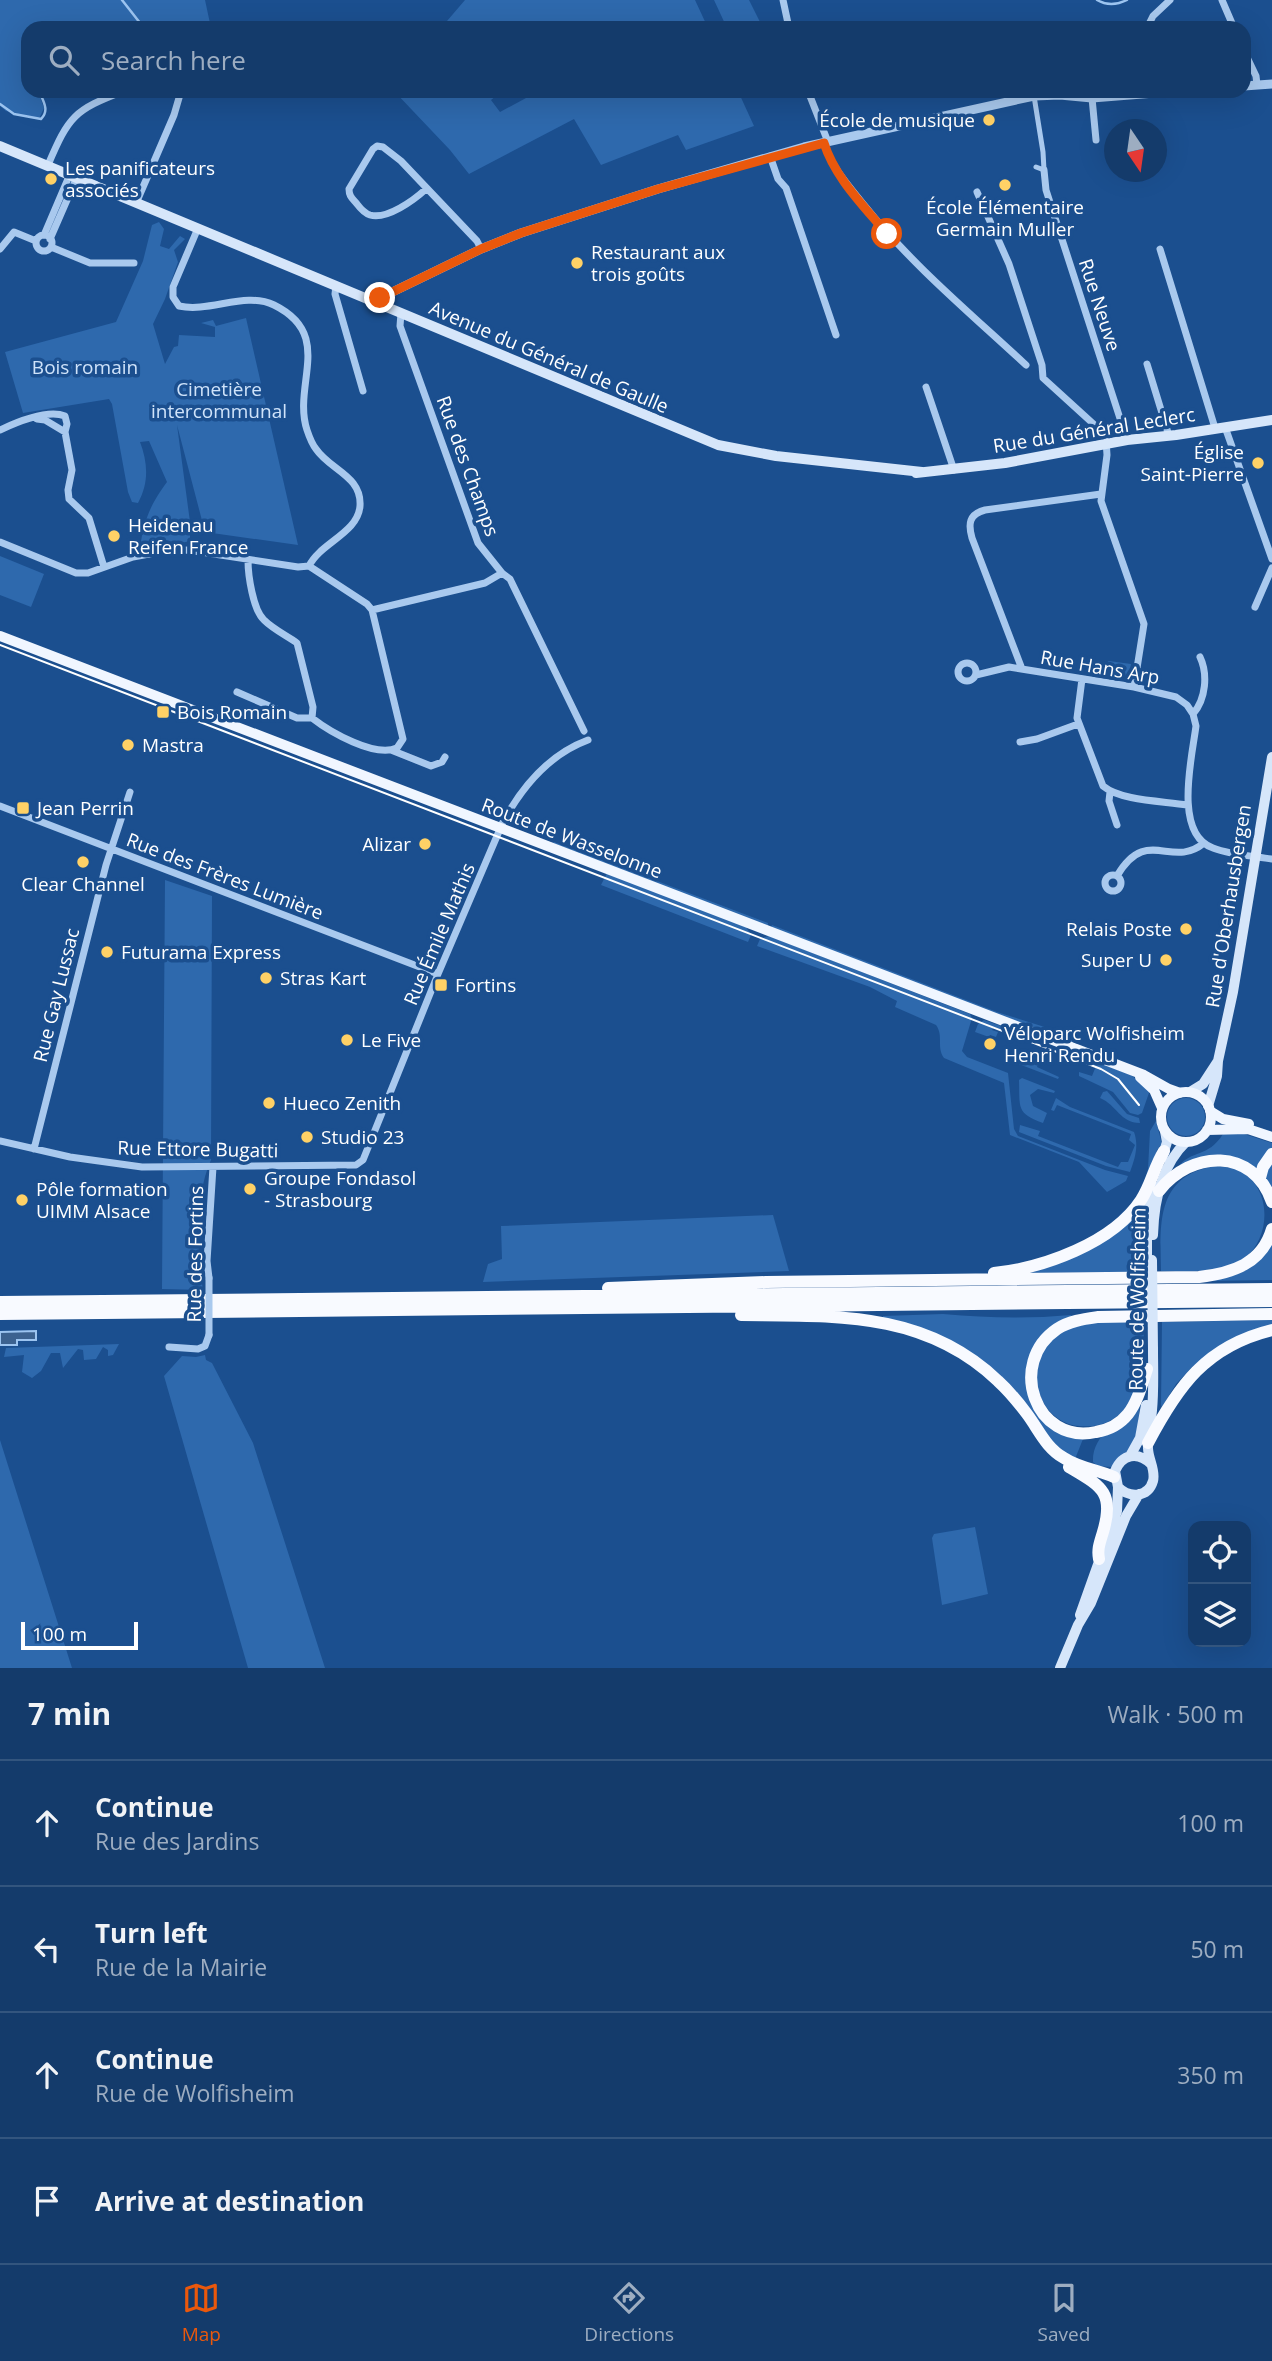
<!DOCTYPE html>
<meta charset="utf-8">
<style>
:root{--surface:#143b6b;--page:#1d4271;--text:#f1f3f6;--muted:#9dadc1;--line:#33557e;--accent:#ea580c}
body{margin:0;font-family:"Open Sans",sans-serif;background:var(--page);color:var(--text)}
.controls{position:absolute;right:21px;bottom:21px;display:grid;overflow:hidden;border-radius:14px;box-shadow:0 7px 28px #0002}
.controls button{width:63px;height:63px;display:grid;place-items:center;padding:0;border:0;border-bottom:2px solid var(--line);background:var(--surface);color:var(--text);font:35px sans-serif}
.compass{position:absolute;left:1104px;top:119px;width:63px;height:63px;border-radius:50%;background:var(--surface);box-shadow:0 7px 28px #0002;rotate:167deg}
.scale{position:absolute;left:21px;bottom:18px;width:117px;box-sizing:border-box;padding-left:7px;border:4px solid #fff;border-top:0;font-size:19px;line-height:24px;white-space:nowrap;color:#fff;-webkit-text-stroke:5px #1b4f8f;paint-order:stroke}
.stop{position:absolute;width:21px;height:21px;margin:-16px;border:5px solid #ea580c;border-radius:50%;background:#fff}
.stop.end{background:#ea580c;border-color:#fff;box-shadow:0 2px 7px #0008}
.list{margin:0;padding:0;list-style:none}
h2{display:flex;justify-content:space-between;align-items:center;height:91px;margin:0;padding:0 28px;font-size:30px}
h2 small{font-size:23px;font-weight:400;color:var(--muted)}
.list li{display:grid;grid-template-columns:46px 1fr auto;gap:21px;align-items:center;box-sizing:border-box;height:126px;padding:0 28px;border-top:2px solid var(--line)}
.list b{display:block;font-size:26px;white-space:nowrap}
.list p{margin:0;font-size:23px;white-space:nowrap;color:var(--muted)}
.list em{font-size:23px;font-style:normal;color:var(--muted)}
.icon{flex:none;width:38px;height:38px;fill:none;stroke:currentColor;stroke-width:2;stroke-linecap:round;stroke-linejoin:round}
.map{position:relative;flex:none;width:1272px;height:1668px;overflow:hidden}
.search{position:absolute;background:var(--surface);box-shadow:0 7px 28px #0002;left:21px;right:21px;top:21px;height:77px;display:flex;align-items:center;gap:18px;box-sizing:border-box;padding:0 24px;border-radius:21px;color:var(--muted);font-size:26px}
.sheet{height:595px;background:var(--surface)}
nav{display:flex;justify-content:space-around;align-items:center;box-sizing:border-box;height:98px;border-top:2px solid var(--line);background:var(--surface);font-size:19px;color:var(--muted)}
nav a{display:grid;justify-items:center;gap:4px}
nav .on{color:var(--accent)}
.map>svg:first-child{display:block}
</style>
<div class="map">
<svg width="1272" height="1668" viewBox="0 0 1272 1668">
<rect width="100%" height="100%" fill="#1b4f8f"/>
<!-- green -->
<path fill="#2e69ad" d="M0 0H205L211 28H28V91H38L44 108 39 119 6 111 0 106Z
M465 0H695L708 28H441Z
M714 0H749L763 28H727Z
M394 91H502L491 100 500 112 539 91H738L754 126 686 150 678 135 601 165 574 119 469 174 450 150Z
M159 222 164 229 160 246 169 249 180 236 185 239 174 250 178 262 165 299 153 324 165 364 174 347 178 346 179 335 215 337V327L201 323 213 320 216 326 246 318 298 545 205 532 177 425 190 522V541L177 544 160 538 155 546 140 548C144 520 150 505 167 482L149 441 140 442C148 463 149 483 138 503L132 502 128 492 112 404 109 399 23 413 5 352 116 322 143 261 152 225Z
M0 556 44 574 31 607 0 595Z
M1109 661 1131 664 1130 671 1123 679 1089 673Z
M554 842 768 923V927L553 843Z
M607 873 746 927 751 935 748 942 601 885Z
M165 880 212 896 211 1160C195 1194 197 1253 203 1290L162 1289Z
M772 925 997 1012 1051 1029 1073 1040 1072 1044 771 928Z
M769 936 970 1014 972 1018 962 1051 967 1057 1008 1073 1014 1129 1018 1136 1105 1170 1128 1176 1126 1181 1107 1192 1079 1162 1010 1135 1004 1083 944 1058C936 1047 944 1036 936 1025L895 1007 897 1001 870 987 757 946 760 939Z
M984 1020 1029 1036 1028 1040 994 1027 992 1030 998 1032 996 1037 990 1035 989 1037 975 1032 978 1024Z
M1015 1052 1039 1061 1037 1067 1059 1077 1058 1079 1011 1061Z
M1084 1057 1131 1075 1150 1090 1142 1113 1138 1115 1130 1113 1113 1092 1079 1076V1072L1092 1076 1096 1066 1083 1061Z
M1022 1078 1055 1091 1054 1093 1038 1089 1030 1095 1033 1106 1047 1113 1043 1123C1016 1113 1020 1108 1019 1080Z
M1107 1091 1127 1114 1139 1118 1140 1123C1120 1123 1117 1105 1100 1098L1103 1092Z
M1167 1117a19 19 0 1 1 38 0a19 19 0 1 1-38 0Z
M1056 1098 1070 1107 1134 1132C1139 1146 1135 1158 1130 1172L1106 1166 1019 1132 1020 1125 1040 1131 1038 1136 1118 1167 1121 1162H1128L1135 1145 1129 1140 1131 1134 1057 1105 1054 1111 1051 1110Z
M1156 1121 1162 1144 1157 1150 1145 1188 1143 1186 1148 1169 1150 1131Z
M1223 1134H1244L1272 1143V1189L1243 1161 1179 1166C1191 1150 1208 1158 1223 1134Z
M1216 1166C1223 1167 1231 1167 1238 1170 1272 1186 1272 1236 1245 1258 1221 1274 1188 1271 1161 1271 1160 1223 1156 1175 1216 1166Z
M1148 1188 1142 1223V1272L1022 1273 1080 1254Z
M773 1215 789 1271 483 1282 488 1264 502 1259 501 1226Z
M1272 1244V1280L1204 1281Z
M943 1314C987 1318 1027 1319 1071 1315L1072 1317 1056 1324 1026 1383 1062 1433 1083 1439 1075 1459 1055 1449 993 1373 883 1318V1316Z
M1272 1320V1327L1193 1366 1176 1384 1162 1407 1161 1405 1162 1322Z
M1110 1321H1143C1146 1359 1142 1420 1093 1426 1082 1427 1071 1426 1062 1421 1025 1400 1031 1346 1067 1329 1080 1323 1096 1323 1110 1321Z
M119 1344 113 1355 108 1356V1350L103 1347 96 1359 84 1360 83 1350 78 1349 63 1368 60 1353H51L41 1371 32 1378 22 1372 24 1355 4 1357 6 1348Z
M205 1355 206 1360 212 1363 253 1443 325 1668H248L164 1376 182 1356 196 1357Z
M1140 1405C1138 1420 1139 1439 1128 1451 1122 1457 1117 1459 1112 1467L1097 1466 1093 1462C1092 1434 1120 1421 1140 1405Z
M0 1440 72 1668H0Z
M975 1527 988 1594 942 1605 932 1538 934 1534Z"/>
<!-- water -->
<path fill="#3c6290" stroke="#9cc4f0" stroke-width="2" d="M36 1331V1340H17V1345H0V1332Z"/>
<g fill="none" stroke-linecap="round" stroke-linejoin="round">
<!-- stream -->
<path stroke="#9cc4f0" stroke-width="2.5" d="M122 0 144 28
M1097 0C1107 6 1117 5 1127 0
M0 104 14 114 41 119C50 110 43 101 39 91"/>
<!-- pedestrian -->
<path stroke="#a9c9ee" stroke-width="5" d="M1034 96 1043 152 1044 170 1036 167"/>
<!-- minor -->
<path stroke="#a9c9ee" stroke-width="7" d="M783 0 789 28
M1222 0 1234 28
M1147 28 1153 16 1170 0
M1244 51 1256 76 1257 85
M808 91 828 142
M1092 98 1096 140
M824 143C832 168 848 185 864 205 912 265 970 313 1026 365
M770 156 778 179 786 188 836 335
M48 165C69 116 74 110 124 91
M1044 170 1046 190 1127 440
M426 189C414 200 387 220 370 215 364 213 360 208 357 204 352 198 349 196 349 189L373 149 377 146 383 147 401 161 477 241 481 249
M977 192 1009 264 1042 365 1043 378 1099 429 1106 440 1107 455 1101 501 1144 624 1134 687
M137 201 174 115 181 91
M198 228 173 287V297L179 306C210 313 245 291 274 305 335 335 292 384 307 430 309 436 312 444 316 449 330 470 362 476 360 506 358 533 320 543 309 566
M44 235 70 174
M36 243a8 8 0 1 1 16 0a8 8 0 1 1-16 0Z
M50 239 77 177
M51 247 90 263H134
M0 249 14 232 36 241
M1160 249 1215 428
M336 286 335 294 363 391
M401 313 400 326 478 543 502 573 510 579 584 731
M1147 364 1169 436
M926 387 954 470
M37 419 45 420 65 432
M1225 427 1272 559
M0 430C17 422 47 409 65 416L67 424 65 432 72 470 68 490 69 499 89 518 104 567
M0 542 76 573H88L133 557 165 551 188 550 298 567 309 566 367 604 372 610 403 739 397 748C375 758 330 732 312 718
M1255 607 1272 568
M372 610 485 583 502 573
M958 672a9 9 0 1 1 18 0a9 9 0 1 1-18 0Z
M1022 669 972 538C968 524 969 514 985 510L1101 494
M976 675 1009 667 1134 687 1176 697 1187 705 1193 714 1196 726C1192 757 1173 834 1213 848 1231 855 1253 856 1272 859
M1082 679 1077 718 1103 786C1121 801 1163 801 1187 805
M237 692 297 718H312L313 707 297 643C287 636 273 629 264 620 253 610 248 575 248 560
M1193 714C1206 699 1208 674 1200 657
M1020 742 1037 739 1078 724
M391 750 431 766 442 762 445 757
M1110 792 1109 801 1117 825
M0 806 438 974
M1105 883a8 8 0 1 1 16 0a8 8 0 1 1-16 0Z
M1117 876C1147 825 1171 870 1204 843
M0 1141 70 1157 142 1167 356 1165 363 1160 438 974 503 822C522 787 550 754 588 740
M34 1149 106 865 130 792
M209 1278 207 1261 213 1167
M169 1347 198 1349 205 1346 209 1335"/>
<!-- tertiary -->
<path stroke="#a9c9ee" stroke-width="9" d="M1244 86 1272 84
M376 303 380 298 481 249 521 233 658 189 804 147 1034 96 1060 95 1092 98 1180 91"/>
<!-- secondary -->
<path stroke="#d6e6fa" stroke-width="10" d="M0 146 718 445 776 456 922 472
M916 473 1005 463 1127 440 1176 435 1272 420
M1190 1092 1203 1084 1218 1061
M1208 1106 1217 1076 1218 1061 1233 992 1272 757
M1162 1158 1167 1142 1165 1131
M1153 1235C1154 1202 1161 1166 1186 1142
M1147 1260V1214L1153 1186
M1130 1456 1140 1438 1146 1405
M1151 1464C1138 1451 1122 1454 1115 1471L1118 1487C1129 1498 1148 1498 1153 1481 1156 1470 1148 1459 1148 1448 1147 1436 1151 1423 1152 1410 1154 1390 1153 1369 1153 1349
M1080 1615 1117 1511 1118 1487
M1060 1668 1078 1625 1091 1603 1126 1516 1139 1494"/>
<!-- primary -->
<path stroke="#f0f6ff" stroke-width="10" d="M0 636 1144 1075 1169 1089 1180 1093
M1140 1077 1154 1090 1162 1108
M1161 1117a25 25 0 1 1 50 0a25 25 0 1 1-50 0Z
M1210 1111 1223 1119 1249 1124
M1207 1130 1248 1129 1272 1137"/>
<!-- trunk -->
<path stroke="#f8faff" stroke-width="12" d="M1260 1178 1263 1167 1272 1154
M1159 1191C1191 1150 1253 1147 1272 1202
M994 1273C1043 1268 1113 1243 1141 1200 1151 1185 1154 1167 1164 1151
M608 1288 766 1282 1199 1277C1232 1273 1262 1264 1272 1229
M0 1302 1272 1289
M0 1314 1272 1301
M741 1315C835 1316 925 1311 998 1381 1009 1391 1018 1402 1027 1414 1039 1430 1046 1448 1064 1458 1079 1468 1098 1470 1114 1477
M1147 1369C1142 1384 1138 1401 1128 1414 1120 1424 1108 1430 1096 1432 1035 1445 1007 1363 1057 1329 1069 1321 1084 1319 1098 1317L1272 1314
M1148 1443C1178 1386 1206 1346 1272 1330
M1069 1467C1101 1486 1115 1492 1103 1532 1100 1542 1097 1549 1099 1559"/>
<!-- tram -->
<path stroke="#fff" stroke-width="2" d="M0 645 1101 1069 1118 1079 1139 1105"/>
<!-- minor-bridge -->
<path stroke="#a9c9ee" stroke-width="7" d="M209 1278V1335"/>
<!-- secondary-bridge -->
<path stroke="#d6e6fa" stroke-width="10" d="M1152 1260 1153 1349"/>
</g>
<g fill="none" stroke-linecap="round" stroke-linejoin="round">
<!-- route -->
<path stroke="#ea580c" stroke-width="9" d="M380 298 481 249 521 233 658 189 824 143C835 178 864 206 887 234"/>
</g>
<!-- markers -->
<g fill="#ffd166" stroke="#1b4f8f" stroke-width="2.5">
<circle cx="989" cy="120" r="7"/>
<circle cx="51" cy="179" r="7"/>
<circle cx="1005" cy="185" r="7"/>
<circle cx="577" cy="263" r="7"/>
<circle cx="1258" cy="463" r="7"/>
<circle cx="114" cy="536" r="7"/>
<rect x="156" y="705" width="14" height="14" rx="3.5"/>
<circle cx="128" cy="745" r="7"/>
<rect x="16" y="801" width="14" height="14" rx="3.5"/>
<circle cx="425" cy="844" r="7"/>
<circle cx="83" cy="862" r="7"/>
<circle cx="1186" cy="929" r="7"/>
<circle cx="107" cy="952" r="7"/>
<circle cx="1166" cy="960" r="7"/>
<circle cx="266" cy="978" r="7"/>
<rect x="434" y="978" width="14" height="14" rx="3.5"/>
<circle cx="347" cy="1040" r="7"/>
<circle cx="990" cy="1044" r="7"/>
<circle cx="269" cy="1103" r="7"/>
<circle cx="307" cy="1137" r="7"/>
<circle cx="250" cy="1189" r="7"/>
<circle cx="22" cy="1200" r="7"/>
</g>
<g text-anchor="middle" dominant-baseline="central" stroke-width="7" stroke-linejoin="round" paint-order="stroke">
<!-- poi labels -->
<g font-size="19" fill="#fff" stroke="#1b4f8f" text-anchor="start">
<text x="975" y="120" text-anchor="end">École de musique</text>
<text x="65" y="168">Les panificateurs<tspan x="65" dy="22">associés</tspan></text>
<text x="1005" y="207" text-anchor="middle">École Élémentaire<tspan x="1005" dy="22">Germain Muller</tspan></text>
<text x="591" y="252">Restaurant aux<tspan x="591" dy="22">trois goûts</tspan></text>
<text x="1244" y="452" text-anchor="end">Église<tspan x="1244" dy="22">Saint-Pierre</tspan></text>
<text x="128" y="525">Heidenau<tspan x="128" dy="22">Reifen France</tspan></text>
<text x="177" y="712">Bois Romain</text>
<text x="142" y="745">Mastra</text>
<text x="37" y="808">Jean Perrin</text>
<text x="411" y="844" text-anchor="end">Alizar</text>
<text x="83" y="884" text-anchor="middle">Clear Channel</text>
<text x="1172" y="929" text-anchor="end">Relais Poste</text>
<text x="121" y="952">Futurama Express</text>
<text x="1152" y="960" text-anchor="end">Super U</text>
<text x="280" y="978">Stras Kart</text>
<text x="455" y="985">Fortins</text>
<text x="1004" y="1033">Véloparc Wolfisheim<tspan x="1004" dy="22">Henri Rendu</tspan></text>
<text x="361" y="1040">Le Five</text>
<text x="283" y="1103">Hueco Zenith</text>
<text x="321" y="1137">Studio 23</text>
<text x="264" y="1178">Groupe Fondasol<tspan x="264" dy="22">- Strasbourg</tspan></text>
<text x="36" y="1189">Pôle formation<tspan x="36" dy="22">UIMM Alsace</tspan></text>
</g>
<!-- street labels -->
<g font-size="19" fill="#fff" stroke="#1b4f8f">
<text transform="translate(1100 305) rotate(72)">Rue Neuve</text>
<text transform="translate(549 357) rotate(23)">Avenue du Général de Gaulle</text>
<text transform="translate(1094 430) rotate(-9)">Rue du Général Leclerc</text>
<text transform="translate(468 466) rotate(70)">Rue des Champs</text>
<text transform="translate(1100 667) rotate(10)">Rue Hans Arp</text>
<text transform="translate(572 838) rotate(21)">Route de Wasselonne</text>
<text transform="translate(225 876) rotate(21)">Rue des Frères Lumière</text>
<text transform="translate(1228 906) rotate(-81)">Rue d'Oberhausbergen</text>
<text transform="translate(439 934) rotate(-67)">Rue Émile Mathis</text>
<text transform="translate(56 995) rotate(-76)">Rue Gay Lussac</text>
<text transform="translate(198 1149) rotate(1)">Rue Ettore Bugatti</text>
<text transform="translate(195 1254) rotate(-89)">Rue des Fortins</text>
<text transform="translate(1137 1299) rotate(-89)">Route de Wolfisheim</text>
</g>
<!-- park labels -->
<g font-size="19" fill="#cfe3fa" stroke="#1b4f8f">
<text x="85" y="367">Bois romain</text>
<text x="219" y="389">Cimetière<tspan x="219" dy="22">intercommunal</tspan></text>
</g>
</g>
</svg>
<div class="controls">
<button><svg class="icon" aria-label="locate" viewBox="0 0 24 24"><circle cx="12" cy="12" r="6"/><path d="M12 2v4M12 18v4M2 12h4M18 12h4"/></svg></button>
<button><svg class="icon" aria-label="layers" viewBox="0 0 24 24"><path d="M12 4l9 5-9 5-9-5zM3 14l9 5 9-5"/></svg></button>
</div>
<svg class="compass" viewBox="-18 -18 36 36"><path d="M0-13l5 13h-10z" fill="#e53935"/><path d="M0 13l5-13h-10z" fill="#9dadc1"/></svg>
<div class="scale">100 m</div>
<div class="stop" style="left:887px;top:234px"></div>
<div class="stop end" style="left:380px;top:298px"></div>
<div class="search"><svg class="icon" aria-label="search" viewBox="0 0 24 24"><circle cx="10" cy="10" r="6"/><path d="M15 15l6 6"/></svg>Search here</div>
</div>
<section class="sheet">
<h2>7 min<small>Walk · 500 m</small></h2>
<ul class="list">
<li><svg class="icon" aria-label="ahead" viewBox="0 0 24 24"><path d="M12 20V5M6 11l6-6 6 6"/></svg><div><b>Continue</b><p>Rue des Jardins</p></div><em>100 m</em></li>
<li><svg class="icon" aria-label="left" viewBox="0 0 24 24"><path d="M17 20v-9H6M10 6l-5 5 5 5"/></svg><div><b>Turn left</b><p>Rue de la Mairie</p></div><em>50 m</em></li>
<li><svg class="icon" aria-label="ahead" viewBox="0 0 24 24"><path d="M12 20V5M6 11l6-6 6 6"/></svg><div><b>Continue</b><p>Rue de Wolfisheim</p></div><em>350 m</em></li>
<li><svg class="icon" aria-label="arrive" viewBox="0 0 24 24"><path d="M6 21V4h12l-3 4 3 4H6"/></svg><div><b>Arrive at destination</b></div></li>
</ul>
</section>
<nav>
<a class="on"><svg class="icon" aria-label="map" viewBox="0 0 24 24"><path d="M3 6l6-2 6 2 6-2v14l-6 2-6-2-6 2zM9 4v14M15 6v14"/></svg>Map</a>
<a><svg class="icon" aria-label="directions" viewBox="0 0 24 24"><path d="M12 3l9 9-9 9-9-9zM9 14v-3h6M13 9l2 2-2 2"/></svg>Directions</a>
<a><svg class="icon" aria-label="saved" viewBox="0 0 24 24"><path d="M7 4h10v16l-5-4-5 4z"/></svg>Saved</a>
</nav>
